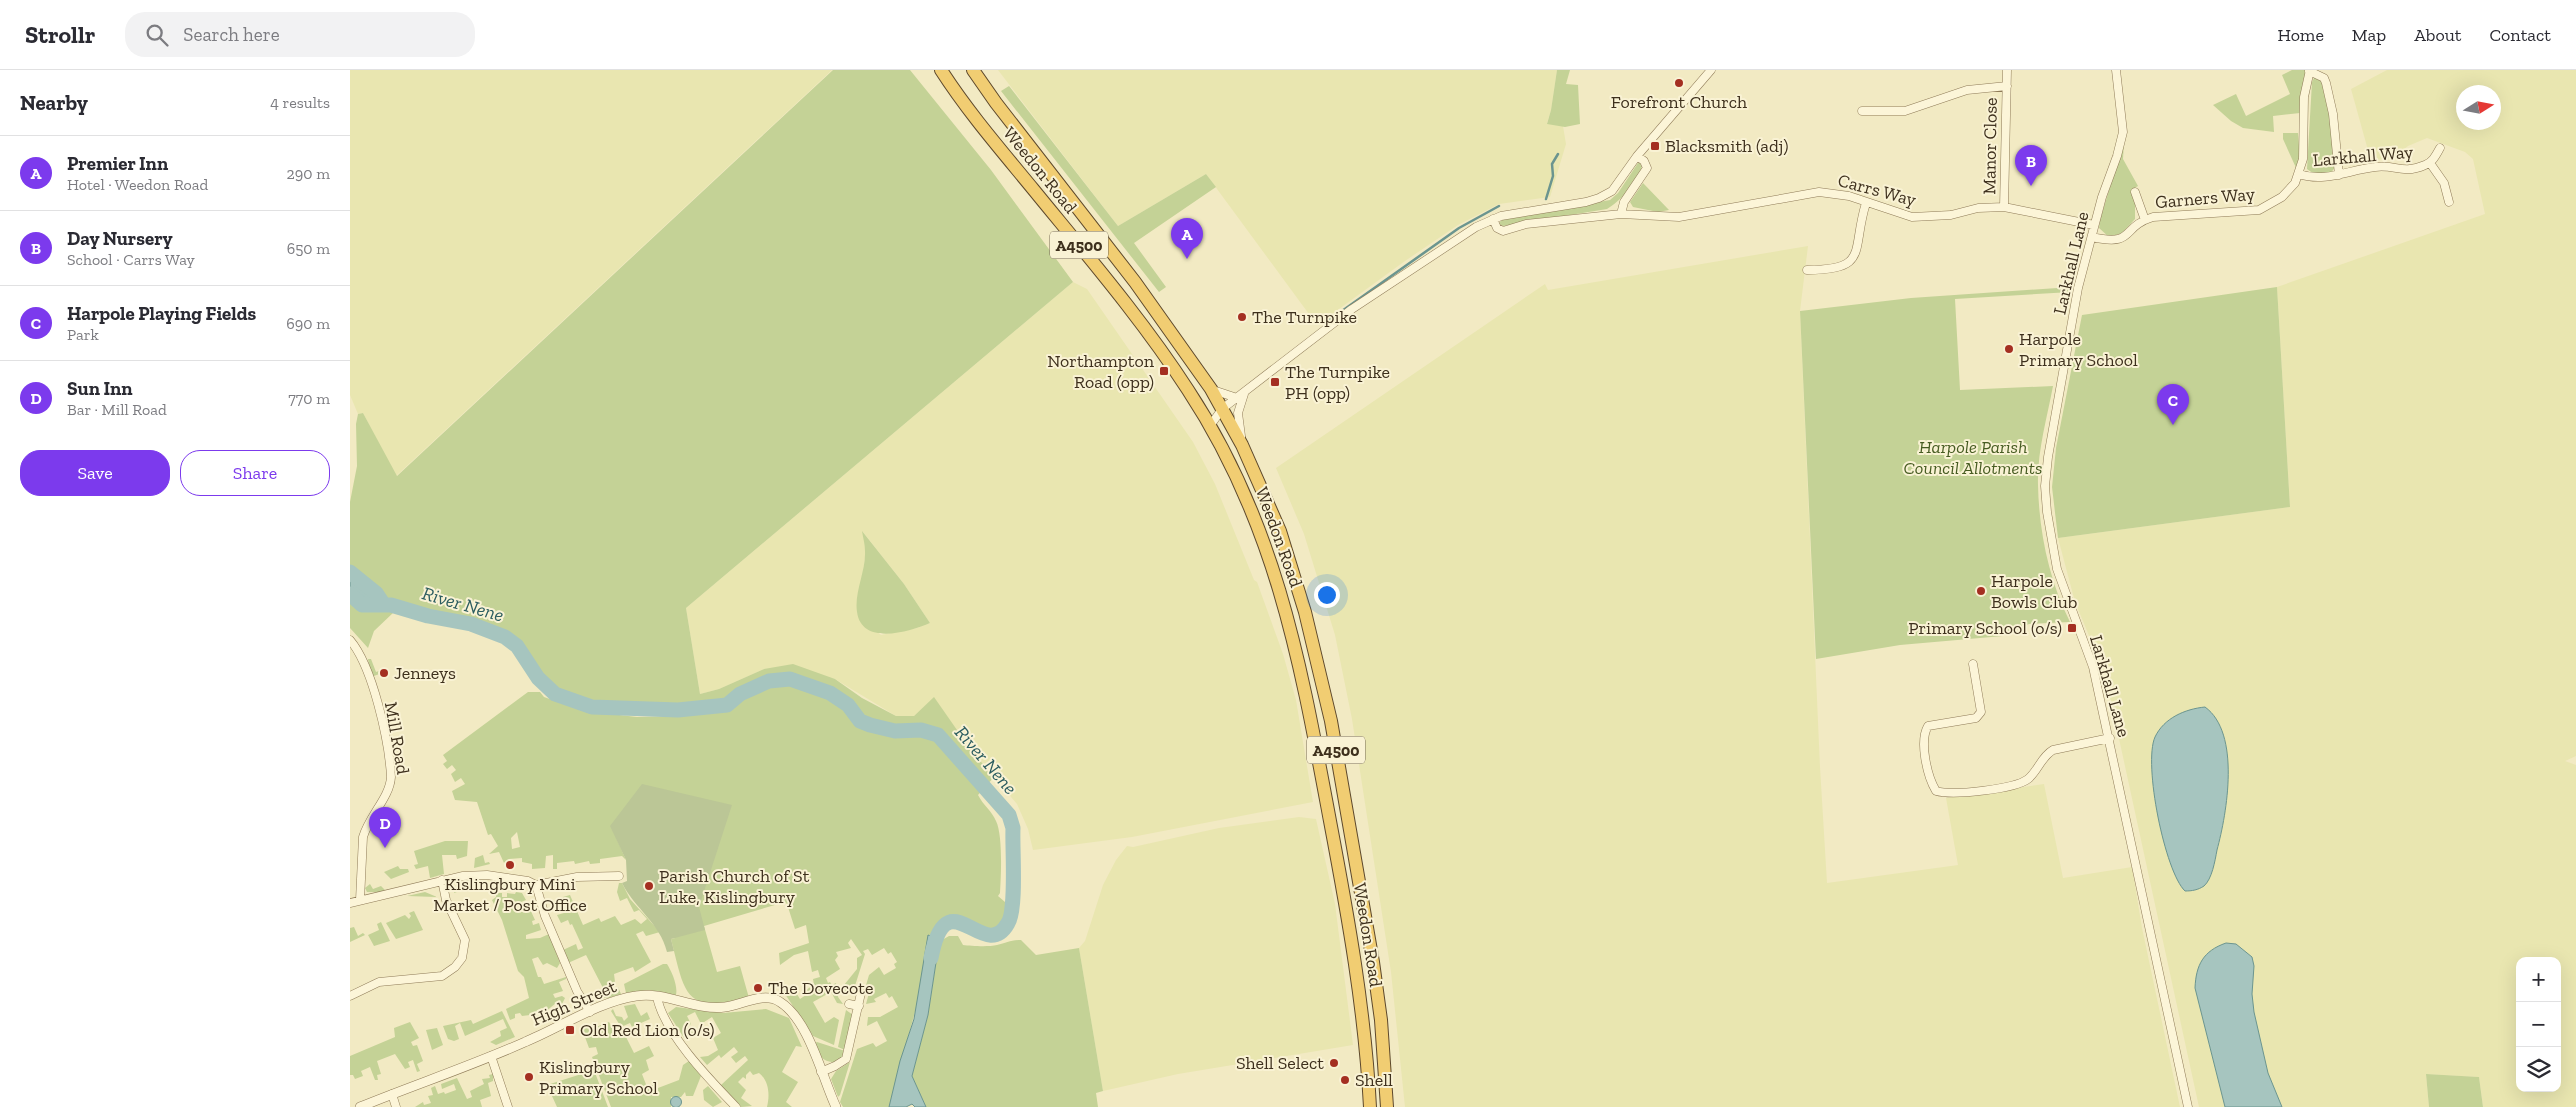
<!DOCTYPE html>
<meta charset="utf-8">
<style>
:root{--surface:#fff;--page:#f2f2f3;--text:#2b2b33;--muted:#7c7c81;--line:#e1e1e2;--accent:#7c3aed}
body{margin:0;font-family:"Zilla Slab",serif;background:var(--page);color:var(--text)}
.controls{position:absolute;right:15px;bottom:15px;display:grid;overflow:hidden;border-radius:10px;box-shadow:0 5px 20px #0002}
.controls button{width:45px;height:45px;display:grid;place-items:center;padding:0;border:0;border-bottom:1px solid var(--line);background:var(--surface);color:var(--text);font:25px sans-serif}
.compass{position:absolute;left:2106px;top:15px;width:45px;height:45px;border-radius:50%;background:var(--surface);box-shadow:0 5px 20px #0002;rotate:79deg}
.you{position:absolute;left:976px;top:524px;width:18px;height:18px;margin:-12px;border:4px solid #fff;border-radius:50%;background:#1a73e8;box-shadow:0 0 0 8px #1a73e833}
.badge{display:grid;place-items:center;width:32px;height:32px;border-radius:50%;background:var(--accent);color:#fff;font-size:16px;font-weight:700}
.pin{position:absolute;translate:-50% -41px;filter:drop-shadow(0 1px 2px #0008)}
.pin::after{content:'';position:absolute;top:26px;width:18px;height:15px;background:inherit;clip-path:polygon(0 0,100% 0,50% 100%)}
.list{margin:0;padding:0;list-style:none}
h2{display:flex;justify-content:space-between;align-items:center;height:65px;margin:0;padding:0 20px;font-size:21px}
h2 small{font-size:16px;font-weight:400;color:var(--muted)}
.list li{display:grid;grid-template-columns:32px 1fr auto;gap:15px;align-items:center;box-sizing:border-box;height:75px;padding:0 20px;border-top:1px solid var(--line)}
.list b{display:block;font-size:19px;white-space:nowrap}
.list p{margin:0;font-size:16px;white-space:nowrap;color:var(--muted)}
.list em{font-size:16px;font-style:normal;color:var(--muted)}
.actions{display:flex;gap:10px;padding:15px 20px}
.actions a{flex:1;padding:11px 0;border:1px solid var(--accent);border-radius:20px;text-align:center;font-size:18px;color:var(--accent)}
.actions .main{background:var(--accent);color:#fff}
.icon{flex:none;width:28px;height:28px;fill:none;stroke:currentColor;stroke-width:2;stroke-linecap:round;stroke-linejoin:round}
.map{position:relative;flex:none;width:2226px;height:1037px;overflow:hidden}
header{display:flex;align-items:center;gap:30px;box-sizing:border-box;height:70px;padding:0 25px;background:var(--surface);border-bottom:1px solid var(--line)}
header strong{font-size:24px}
nav{display:flex;gap:28px;margin-inline-start:auto;font-size:18px}
.search{width:350px;height:45px;background:var(--page);display:flex;align-items:center;gap:12px;box-sizing:border-box;padding:0 18px;border-radius:20px;color:var(--muted);font-size:19px}
main{display:flex}
aside{flex:1;background:var(--surface)}
.map>svg:first-child{display:block}
</style>
<header>
<strong>Strollr</strong>
<div class="search"><svg class="icon" aria-label="search" viewBox="0 0 24 24"><circle cx="10" cy="10" r="6"/><path d="M15 15l6 6"/></svg>Search here</div>
<nav><a>Home</a><a>Map</a><a>About</a><a>Contact</a></nav>
</header>
<main>
<aside>
<h2>Nearby<small>4 results</small></h2>
<ul class="list">
<li><span class="badge">A</span><div><b>Premier Inn</b><p>Hotel · Weedon Road</p></div><em>290 m</em></li>
<li><span class="badge">B</span><div><b>Day Nursery</b><p>School · Carrs Way</p></div><em>650 m</em></li>
<li><span class="badge">C</span><div><b>Harpole Playing Fields</b><p>Park</p></div><em>690 m</em></li>
<li><span class="badge">D</span><div><b>Sun Inn</b><p>Bar · Mill Road</p></div><em>770 m</em></li>
</ul>
<div class="actions"><a class="main">Save</a><a>Share</a></div>
</aside>
<div class="map">
<svg width="2226" height="1037" viewBox="0 0 2226 1037">
<rect width="100%" height="100%" fill="#f2eac3"/>
<!-- farmland -->
<path fill="#e9e6b0" fill-rule="evenodd" d="M0 0H482L46 406 13 343 8 344 0 325Z
M648 0H1207L1201 40 1197 53 1213 56 1216 74 1200 127 1149 134 1108 155 1055 191 967 255 856 104 768 156Z
M2037 0H2226V686L2215 691 2226 695V1037H2133L2129 1007 2076 1004 2079 1037H1849L1755 604 1725 532 1708 468 1940 437 1927 217 2135 144 2123 89 2115 82 2077 68 2058 76 2044 87 2021 91 2001 19ZM2114 22H2144V52H2114ZM2170 891H2207V1018H2170Z
M1458 176 1450 241 1470 697 1477 813 1608 795 1596 728 1694 714 1713 808 1782 797 1792 858 1830 1037H1055L1041 902 1002 649 985 565 954 464 926 398 1195 214 1198 220Z
M723 212 737 219 843 372 865 414 904 510 907 512 933 584 946 630 963 732 782 767 683 780 678 759 667 734 621 680 584 628 564 646H546L485 609 414 599 369 619 350 624 336 538ZM513 462 554 514 580 553 567 558 531 565 507 543 516 482Z
M949 747 966 749 985 834 1003 975 828 1004 753 1021 729 878 735 871 753 815 766 790 777 776 783 777 869 758Z"/>
<!-- green -->
<path fill="#c4d296" fill-rule="evenodd" d="M483 0H560L641 100 723 212 336 538 350 624 369 619 414 599 443 594 485 609 512 628 546 646H564L584 627 621 680 644 707 628 725C633 735 642 741 646 751 653 765 651 806 650 823L648 826 662 838C650 897 619 843 600 851 594 853 590 861 586 865L539 1037H493L490 1032 507 979 523 973 526 977 537 971 527 951 517 956 518 947H530L548 937 542 926 539 928 536 923 524 929 526 932 516 934 519 923 514 922 519 905 529 897 534 905 546 898 544 894 547 892 541 882 538 884 534 878 522 885 518 879 513 881 515 884 504 919 497 918 495 926 494 915 507 899V888L512 885 501 869 498 873 501 878 486 882 488 886 485 890 490 899 476 908 478 913 480 912 482 915 486 913 488 927 493 934 487 933 481 922 463 932 475 953 484 947 489 950 484 975 463 966 431 918 434 914 445 921 450 929 456 925 454 921 464 915 463 909 470 907 468 900 462 902 458 881 444 885 430 895 429 883 459 873 456 855 445 859 437 834 435 832 354 856 367 902 390 896 399 928C334 945 335 924 321 869L325 868 261 756 276 790 272 786 250 789V793L240 794 239 791 225 794 224 791 207 793V799H203V785L196 786 195 798 182 799V794L172 792V788L159 789 154 793 149 782 139 784 148 776 141 764 138 765 127 732 105 730 102 721 115 714 111 708 105 712 101 704 106 700 102 695 97 699 93 694 97 691 93 685 178 622H190L194 627 234 641 287 647 336 646 328 640C291 640 224 645 196 617 181 602 175 578 155 567 131 554 104 552 78 546 66 543 54 539 42 535L44 542 24 561 18 578 0 558V530L7 532 0 500V432L7 396 6 354 8 344 13 343 47 406ZM167 762 170 777 162 779 161 768Z
M1207 0H1220L1216 14 1228 15 1230 54 1215 57 1197 54 1201 40Z
M1942 0H1957L1950 43 1923 46 1924 62 1893 58 1881 51 1863 35 1886 24 1896 46 1940 24 1932 5Z
M1969 7 1973 9 1980 44 1986 96 1980 104H1964L1957 99 1962 12 1964 8Z
M659 16 768 156 856 104 866 117 784 173 816 217 809 222 651 21Z
M1933 63H1948L1950 89 1947 100 1933 69Z
M1774 71 1773 89 1788 116 1781 120 1785 131V149L1772 163 1759 167 1749 158 1750 150Z
M1288 93H1292C1293 107 1269 133 1257 139L1153 156 1149 154 1151 150 1260 130 1268 123Z
M1293 113 1319 140 1308 142 1283 137 1280 132Z
M1722 217 1721 222 1605 229 1610 320 1703 316C1697 348 1687 382 1688 415 1689 462 1699 510 1720 552L1679 554 1653 566 1550 575 1466 589 1450 241 1561 228Z
M1927 217 1940 437 1708 468 1702 417 1706 378 1732 245Z
M512 461 554 514 580 553C561 561 512 577 507 542 504 522 516 501 515 481 515 474 513 468 512 461Z
M18 589H21L26 602 34 599 35 602 21 607Z
M95 771H118L117 786 107 789 106 785H92L94 804 80 808 78 796 66 799 64 795 68 794 64 781Z
M133 785 135 793 139 792 140 794 124 798 125 788Z
M48 796 50 799H58L59 802 41 809 34 802Z
M119 810H128L124 816 104 823 107 813Z
M269 813H272L280 829 310 862 296 866 293 861 286 864 301 892 285 902 283 897 264 904 265 912 253 918 236 885 218 893 213 880 226 874 228 880 233 878 222 854 220 855 218 850 211 853 207 845 221 841 219 828 213 829V827L220 825 233 855 249 848 251 852 265 846 271 855 285 849 291 854 297 849 289 840 284 842 277 828 270 831 267 822Z
M20 814 23 819 31 816 37 822H17L15 818Z
M75 822 87 827 57 826Z
M166 822 172 823 176 830 166 834 168 841 179 837 185 850 182 851 183 855 189 853 191 860 176 865V869L190 868 199 864 210 893 207 898 197 893 193 895 188 887 182 889 188 907H191L194 914 216 907V909L209 912 213 921 203 924 205 928 212 926 215 928 211 936 209 932 206 933 189 947 188 944 172 946 170 943 165 944V948L160 950 156 939 179 928 174 907 168 901 152 850 142 830 146 827V823H152V827H157V823L165 824Z
M64 841 73 860 46 869 36 853 55 845 59 849 61 846 59 843Z
M31 852 40 871 24 876 18 865 29 860 27 854Z
M4 857 8 866 13 863 15 865 0 872V858Z
M599 866H608L613 875C621 876 639 877 647 875 656 873 661 870 671 870L686 885 729 878 753 1021 746 1023 748 1037H576L562 1006 578 945 587 886 592 870Z
M313 894H317C322 902 328 916 326 925L299 920 276 923 274 914Z
M268 917 271 924 259 928 241 926Z
M285 934 291 946 297 942 300 949 282 957 280 953 271 957 261 941 263 939 266 946 272 947 274 951 278 947 274 936Z
M326 937 373 943 416 939 439 948 452 977 446 976 432 1002 448 1012 436 1032 442 1037H417C420 1025 419 1011 409 1003L403 1005 400 1001 396 1005V1009L393 1007 388 1012 396 1020 391 1028 402 1036 391 1037 371 1015 398 990 395 986 386 993 381 987 388 982 384 977 371 988 369 985 357 995 350 987 358 986 368 980 363 968 371 963 362 947 351 954 345 942 337 946 341 954 338 956 341 961 345 963 334 968 318 943Z
M496 940 503 945 495 980 488 977Z
M152 941 165 967 146 975 140 972 151 966 150 961 157 958 153 949 115 966 110 953 105 956 109 969 104 971 98 969 93 956 121 950 123 954Z
M60 952 69 968 61 972 63 976 67 975 73 991 67 994 70 1001 67 1002 63 990 58 992 60 997 55 999 45 984 27 991 31 1004 27 1005 28 1010H25L20 997 11 1001 13 1006 5 1009 3 1005H0V986L45 967 44 958Z
M259 952 267 967 274 963 284 983 299 976 304 986 296 990 299 1000 292 1004 297 1017 306 1014 308 1018 329 1010 333 995 339 991 351 1006 343 1026H336L335 1022 331 1027H321V1037H261L242 987 248 984 246 977 239 978 232 959 237 953 241 959Z
M87 958 93 975 82 980 76 960Z
M467 972 495 981 492 987 485 992C471 992 470 985 465 973Z
M500 992 490 1025 488 1027 481 1009 486 1001Z
M244 1000 258 1037H207L197 1015Z
M143 1004V1011L138 1013 141 1026 130 1030 132 1037H65L73 1032 74 1035 81 1033 78 1026 83 1025 81 1018 85 1016 88 1024 94 1022 95 1024 106 1020 104 1014 92 1019 91 1014 107 1008 117 1029 122 1027 120 1021 134 1014 132 1009 140 1008 139 1005Z
M2076 1004 2129 1007 2133 1037H2079Z
M358 1016 372 1032 363 1037 354 1030 353 1020Z"/>
<!-- cemetery -->
<path fill="#bbc696" d="M292 714 382 735 349 837 355 860 321 869 324 881 317 882C310 853 285 839 272 813L277 811 276 790 260 756Z"/>
<!-- water -->
<path fill="#a6c5bf" stroke="#6b958f" d="M0 500C10 514 24 521 34 535 22 536 14 537 4 529L0 530Z
M1855 637C1891 663 1877 743 1867 780 1865 791 1862 809 1854 816 1848 820 1842 821 1835 821 1815 802 1793 694 1805 667 1814 648 1835 639 1855 637Z
M578 865 592 870 587 886 578 945 562 1006 576 1037H565L562 1034 556 1037H539L550 991 564 949Z
M1876 873 1886 874 1902 887 1904 896 1902 924 1904 942 1918 1003 1932 1037H1875L1845 918C1846 895 1853 881 1876 873Z
M320.5 1032a5.5 5.5 0 1 1 11 0a5.5 5.5 0 1 1-11 0Z"/>
<g fill="none" stroke-linecap="round" stroke-linejoin="round">
<!-- stream -->
<path stroke="#6b958f" stroke-width="2.5" d="M1196 129 1203 106 1202 94 1208 84
M975 253 1109 158 1149 136"/>
<!-- river -->
<path stroke="#a6c5bf" stroke-width="15" d="M0 502 26 523 34 535
M0 524 12 535H41L78 546 121 554 155 567 167 576 188 608 205 624 242 637 328 640 377 635 390 624 419 611 440 609 480 623 498 635 510 651 520 655 545 661 571 660 588 665 659 745 663 758C662 777 667 839 658 853 634 896 597 805 581 888"/>
<!-- minor casing -->
<g stroke="#8f7b58" stroke-width="9">
<path id="minor" d="M1766 0 1773 62 1767 86 1752 127 1728 218 1698 387 1695 416 1697 442 1707 499 1743 597 1838 1037
M1959 1 1974 8 1976 13 1983 44 1989 105
M1512 41H1555L1617 20 1657 16
M2080 93 2094 113 2099 132
M1949 104C1975 113 1998 100 2025 97 2045 94 2052 105 2075 95 2083 92 2086 85 2090 78
M1785 122 1795 150
M1654 137 1657 0
M1271 144 1274 132 1297 98 1294 91 1287 86
M1143 149 1147 158 1153 161 1176 154 1271 144 1329 147 1469 122 1499 126 1562 147 1601 145 1628 138 1654 137 1744 155
M1742 167C1786 177 1770 157 1803 147L1909 140 1932 127 1945 113 1953 89 1954 27 1960 0
M1457 200C1520 200 1501 181 1516 133
M863 320 887 328
M860 356 872 339 1002 239 1126 157 1151 146 1236 132 1249 128 1262 121 1287 86 1361 0
M891 366 888 343 894 324
M0 570C23 597 39 671 41 707 40 727 19 746 13 767L10 830
M1623 594 1631 642 1626 648 1578 656C1569 671 1577 706 1586 721 1603 726 1665 719 1678 709 1688 701 1691 687 1703 680L1760 668
M186 815 195 846 227 921 240 942
M0 833 113 806 137 805 178 811 186 815 227 807 269 806
M0 926 29 912 92 906 105 897 112 888 115 870 96 830 92 810
M307 927C314 963 360 1010 386 1037
M499 934 509 936
M141 986 158 1037
M471 1002 485 996 496 989 511 923
M42 1024 46 1037"/>
</g>
<!-- tertiary casing -->
<g stroke="#8f7b58" stroke-width="10">
<path id="tertiary" d="M10 1037C64 1015 121 996 175 972 209 958 250 931 286 926 316 921 345 941 375 937 392 935 414 921 430 932 459 950 472 1007 486 1037"/>
</g>
<!-- trunk casing -->
<g stroke="#5d482c" stroke-width="14">
<path id="trunk" d="M591 0C618 42 651 80 683 119 736 184 792 249 838 320 927 455 951 596 980 751 998 846 1015 940 1020 1037
M623 0 646 33 785 212 861 319 892 375 930 461 955 542 981 651 1023 892 1031 950 1037 1037"/>
</g>
<!-- minor -->
<use href="#minor" stroke="#fcf5d8" stroke-width="8"/>
<!-- tertiary -->
<use href="#tertiary" stroke="#fcf5d8" stroke-width="9"/>
<!-- trunk -->
<use href="#trunk" stroke="#f1cd72" stroke-width="12"/>
</g>
<!-- markers -->
<g fill="#a42f21" stroke="#f9f2d4" stroke-width="2">
<circle cx="1329" cy="13" r="5"/>
<rect x="1300" y="71" width="10" height="10" rx="2.5"/>
<circle cx="892" cy="247" r="5"/>
<circle cx="1659" cy="279" r="5"/>
<rect x="809" y="296" width="10" height="10" rx="2.5"/>
<rect x="920" y="307" width="10" height="10" rx="2.5"/>
<circle cx="1631" cy="521" r="5"/>
<rect x="1717" y="553" width="10" height="10" rx="2.5"/>
<circle cx="34" cy="603" r="5"/>
<circle cx="160" cy="795" r="5"/>
<circle cx="299" cy="816" r="5"/>
<circle cx="408" cy="918" r="5"/>
<rect x="215" y="955" width="10" height="10" rx="2.5"/>
<circle cx="984" cy="993" r="5"/>
<circle cx="179" cy="1007" r="5"/>
<circle cx="995" cy="1010" r="5"/>
</g>
<g text-anchor="middle" dominant-baseline="central" stroke-width="4" stroke-linejoin="round" paint-order="stroke">
<!-- shield labels -->
<g fill="#f9f2d4" stroke="#766a54" stroke-width="1">
<rect x="700" y="161.5" width="58" height="27" rx="4"/>
<rect x="957" y="666.5" width="58" height="27" rx="4"/>
</g>
<g font-size="16" font-weight="bold" fill="#3e301d">
<text x="729" y="175">A4500</text>
<text x="986" y="680">A4500</text>
</g>
<!-- poi labels -->
<g font-size="18" fill="#3e301d" stroke="#f9f2d4" text-anchor="start">
<text x="1329" y="32" text-anchor="middle">Forefront Church</text>
<text x="1315" y="76">Blacksmith (adj)</text>
<text x="902" y="247">The Turnpike</text>
<text x="1669" y="269">Harpole<tspan x="1669" dy="21">Primary School</tspan></text>
<text x="804" y="291" text-anchor="end">Northampton<tspan x="804" dy="21">Road (opp)</tspan></text>
<text x="935" y="302">The Turnpike<tspan x="935" dy="21">PH (opp)</tspan></text>
<text x="1641" y="511">Harpole<tspan x="1641" dy="21">Bowls Club</tspan></text>
<text x="1712" y="558" text-anchor="end">Primary School (o/s)</text>
<text x="44" y="603">Jenneys</text>
<text x="309" y="806">Parish Church of St<tspan x="309" dy="21">Luke, Kislingbury</tspan></text>
<text x="160" y="814" text-anchor="middle">Kislingbury Mini<tspan x="160" dy="21">Market / Post Office</tspan></text>
<text x="418" y="918">The Dovecote</text>
<text x="230" y="960">Old Red Lion (o/s)</text>
<text x="974" y="993" text-anchor="end">Shell Select</text>
<text x="189" y="997">Kislingbury<tspan x="189" dy="21">Primary School</tspan></text>
<text x="1005" y="1010">Shell</text>
</g>
<!-- street labels -->
<g font-size="18" fill="#3e301d" stroke="#f9f2d4">
<text transform="translate(1640 76) rotate(-89)">Manor Close</text>
<text transform="translate(2013 86) rotate(-5)">Larkhall Way</text>
<text transform="translate(690 100) rotate(51)">Weedon Road</text>
<text transform="translate(1527 120) rotate(15)">Carrs Way</text>
<text transform="translate(1855 128) rotate(-5)">Garners Way</text>
<text transform="translate(1721 193) rotate(-77)">Larkhall Lane</text>
<text transform="translate(929 467) rotate(70)">Weedon Road</text>
<text transform="translate(1760 616) rotate(74)">Larkhall Lane</text>
<text transform="translate(47 668) rotate(80)">Mill Road</text>
<text transform="translate(1018 865) rotate(81)">Weedon Road</text>
<text transform="translate(224 933) rotate(-23)">High Street</text>
</g>
<!-- park labels -->
<g font-size="18" font-style="italic" fill="#475c22" stroke="#f9f2d4">
<text x="1623" y="377">Harpole Parish<tspan x="1623" dy="21">Council Allotments</tspan></text>
</g>
<!-- water labels -->
<g font-size="19" font-style="italic" fill="#2b5c5f" stroke="#f9f2d4">
<text transform="translate(113 534) rotate(16)">River Nene</text>
<text transform="translate(636 690) rotate(49)">River Nene</text>
</g>
</g>
</svg>
<div class="controls">
<button>+</button>
<button>−</button>
<button><svg class="icon" aria-label="layers" viewBox="0 0 24 24"><path d="M12 4l9 5-9 5-9-5zM3 14l9 5 9-5"/></svg></button>
</div>
<svg class="compass" viewBox="-18 -18 36 36"><path d="M0-13l5 13h-10z" fill="#e53935"/><path d="M0 13l5-13h-10z" fill="#7c7c81"/></svg>
<div class="you"></div>
<div class="pin badge" style="left:837px;top:189px">A</div>
<div class="pin badge" style="left:1681px;top:116px">B</div>
<div class="pin badge" style="left:1823px;top:355px">C</div>
<div class="pin badge" style="left:35px;top:778px">D</div>
</div>
</main>
